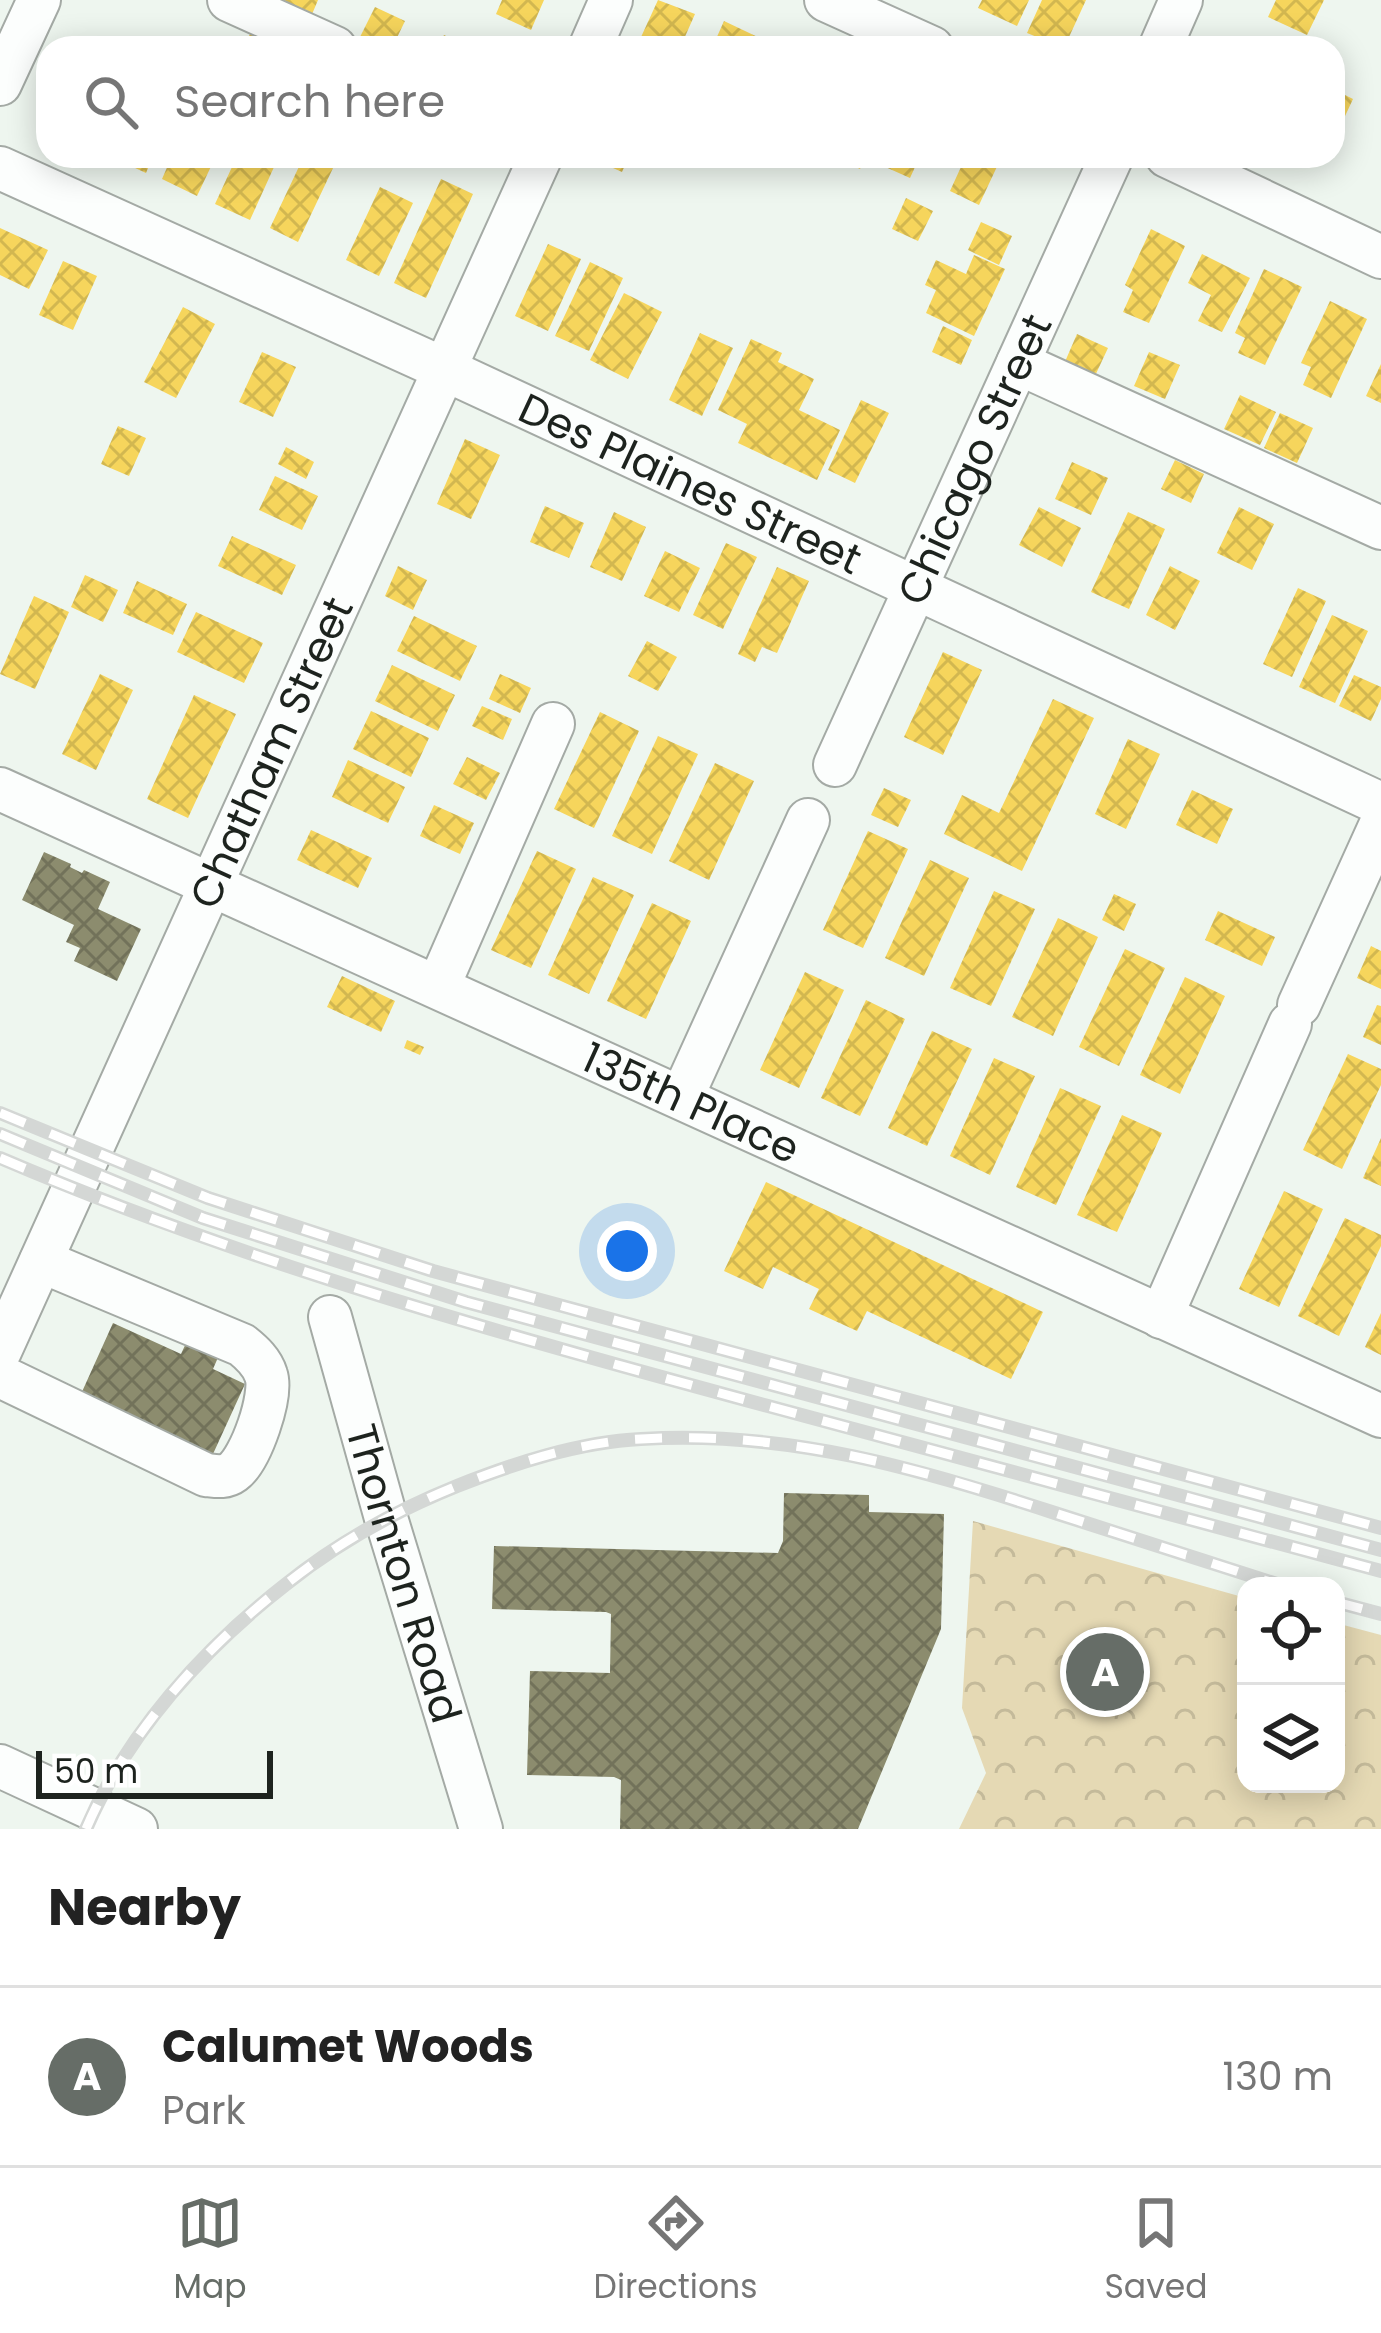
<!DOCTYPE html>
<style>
:root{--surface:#fff;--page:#f6f6f6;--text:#222;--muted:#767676;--line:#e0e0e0;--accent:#666d67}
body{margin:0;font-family:Poppins,sans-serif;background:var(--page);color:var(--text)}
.controls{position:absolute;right:36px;bottom:36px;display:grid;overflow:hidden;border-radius:24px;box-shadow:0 6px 30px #0003}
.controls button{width:108px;height:108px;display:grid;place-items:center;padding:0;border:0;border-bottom:3px solid var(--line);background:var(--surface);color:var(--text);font:60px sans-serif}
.scale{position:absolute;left:36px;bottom:30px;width:237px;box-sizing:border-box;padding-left:12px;border:6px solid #1d231e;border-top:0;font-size:33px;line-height:42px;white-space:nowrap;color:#1d231e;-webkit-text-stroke:9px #fff;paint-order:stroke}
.you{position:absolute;left:627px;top:1251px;width:42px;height:42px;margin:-30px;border:9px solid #fff;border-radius:50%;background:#1a73e8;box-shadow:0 0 0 18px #1a73e833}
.badge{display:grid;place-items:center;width:78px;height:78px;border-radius:50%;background:var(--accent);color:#fff;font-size:39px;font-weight:700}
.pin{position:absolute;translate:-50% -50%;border:6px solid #fff;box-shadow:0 3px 12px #0006}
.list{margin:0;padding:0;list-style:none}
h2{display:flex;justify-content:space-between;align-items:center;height:156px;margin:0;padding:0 48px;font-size:51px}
h2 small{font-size:39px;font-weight:400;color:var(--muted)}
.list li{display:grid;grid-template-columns:78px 1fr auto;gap:36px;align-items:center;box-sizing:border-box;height:180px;padding:0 48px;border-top:3px solid var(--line)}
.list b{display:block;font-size:45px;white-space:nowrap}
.list p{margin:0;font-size:39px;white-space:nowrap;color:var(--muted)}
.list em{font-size:39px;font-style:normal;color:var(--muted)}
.icon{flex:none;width:66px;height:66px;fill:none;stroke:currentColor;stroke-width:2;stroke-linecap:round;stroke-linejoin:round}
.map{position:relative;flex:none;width:1381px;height:1829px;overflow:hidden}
.search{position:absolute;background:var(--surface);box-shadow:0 6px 30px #0003;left:36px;right:36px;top:36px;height:132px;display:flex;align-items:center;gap:30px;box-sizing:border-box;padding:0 42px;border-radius:36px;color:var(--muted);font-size:45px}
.sheet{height:336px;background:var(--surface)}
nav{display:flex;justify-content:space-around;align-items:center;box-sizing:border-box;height:168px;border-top:3px solid var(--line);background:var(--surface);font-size:33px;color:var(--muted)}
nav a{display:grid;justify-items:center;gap:6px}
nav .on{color:var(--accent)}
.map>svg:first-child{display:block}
</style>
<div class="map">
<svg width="1381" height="1829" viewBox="0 0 1381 1829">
<defs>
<pattern id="forest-crowns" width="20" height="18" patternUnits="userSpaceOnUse" patternTransform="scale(3)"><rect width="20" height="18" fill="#e5d9b4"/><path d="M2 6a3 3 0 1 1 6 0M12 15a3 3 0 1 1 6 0" fill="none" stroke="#c4ba9a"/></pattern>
<pattern id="homes-cross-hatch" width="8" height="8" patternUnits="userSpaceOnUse" patternTransform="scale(3)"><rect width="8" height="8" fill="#f6d55c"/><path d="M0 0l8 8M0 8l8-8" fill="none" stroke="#d2b750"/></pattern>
<pattern id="industry-cross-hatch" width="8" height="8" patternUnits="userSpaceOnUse" patternTransform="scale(3)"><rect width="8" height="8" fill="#8c8c6e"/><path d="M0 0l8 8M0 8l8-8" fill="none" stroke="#72725a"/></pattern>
</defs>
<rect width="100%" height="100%" fill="#eef6ef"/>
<!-- forest -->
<path fill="url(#forest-crowns)" d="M973 1521 1246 1598V1784H1336V1623L1381 1635V1829H959L986 1773 962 1708Z"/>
<!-- homes -->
<path fill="url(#homes-cross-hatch)" d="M278 0H318L310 19Z
M502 0H544L531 30 496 14Z
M658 0 695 14 680 48H636Z
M982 0H1029L1017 26 978 8Z
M1042 0H1086L1064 48 1027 33Z
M1276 0H1324L1307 35 1268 17Z
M375 7 405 21 392 48H385L360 37Z
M724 21 764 40 760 48H712Z
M250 34 281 48H243Z
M444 35 471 48H438Z
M1333 89 1353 99 1339 129 1333 126Z
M109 156H153L146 173Z
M172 156H216L197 196 162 179Z
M237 156H279L250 220 215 204Z
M304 156H312L334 166 298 242 270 228Z
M586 156H629L622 172Z
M833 156H866L860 169Z
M874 156H920L910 178 872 161Z
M966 156H1002L979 205 950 191Z
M441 179 473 194 426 298 394 283Z
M380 187 413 203 379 276 346 260Z
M906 198 933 211 918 241 892 229Z
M981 222 1012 236 999 265 968 250Z
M0 228 48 250 29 289 0 275Z
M1151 229 1185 246 1149 323 1123 312 1133 290 1125 285Z
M548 244 581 259 548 331 515 316Z
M1202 254 1250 278 1222 332 1198 321 1211 295 1188 283Z
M974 255 1005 269 974 336 926 313 936 290 925 285 936 260 966 274Z
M63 261 97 276 73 330 39 315Z
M590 262 623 278 589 351 555 336Z
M1264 269 1302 287 1265 365 1238 353 1245 338 1235 333Z
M624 293 662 312 628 379 590 360Z
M1330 301 1367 319 1331 398 1303 385 1311 367 1301 363Z
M183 307 215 324 176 398 144 382Z
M943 326 972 340 961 365 932 352Z
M700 333 733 348 702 416 669 400Z
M1077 334 1108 348 1094 378 1064 364Z
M751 339 782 353 778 362 814 379 799 410 840 430 817 480 738 443 747 424 718 410Z
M262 352 296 367 273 417 239 402Z
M1149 352 1180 365 1165 399 1134 386Z
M1381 364V403L1366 396Z
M1240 395 1276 412 1260 445 1224 429Z
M861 400 889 413 855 483 828 470Z
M1280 413 1313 428 1297 463 1264 448Z
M118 426 146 438 129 476 101 464Z
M465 439 500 455 471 519 437 504Z
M286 447 314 462 306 479 278 464Z
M1175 460 1204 474 1191 503 1161 489Z
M1072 462 1108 478 1091 515 1055 499Z
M275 476 318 496 302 530 259 510Z
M545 506 584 523 569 558 530 542Z
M1039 507 1081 528 1062 567 1019 545Z
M1239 507 1274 524 1252 570 1217 553Z
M614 512 646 527 622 581 590 567Z
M1128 512 1165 529 1129 609 1091 592Z
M232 536 296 565 282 595 218 566Z
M726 543 757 557 723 629 693 615Z
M665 551 700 568 679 612 644 596Z
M398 566 427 580 413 610 385 596Z
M1170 566 1200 581 1175 630 1146 615Z
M777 567 809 581 777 653 762 647 755 662 738 654Z
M85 575 118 590 103 622 71 607Z
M137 581 187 604 173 635 123 613Z
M1298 588 1326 601 1292 677 1263 664Z
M34 596 69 612 35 689 0 674Z
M196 612 263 643 244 683 177 652Z
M1332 615 1368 631 1335 703 1299 687Z
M414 616 477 646 460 681 397 651Z
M647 641 677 657 658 691 628 676Z
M943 652 982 670 943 755 904 737Z
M392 665 455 695 438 731 375 701Z
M100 674 133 690 96 770 62 754Z
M500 674 531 688 520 713 489 699Z
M1354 675 1381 687V699L1371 721 1339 706Z
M194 695 236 714 188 818 147 799Z
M1053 699 1094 718 1022 871 944 834 962 795 999 813Z
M482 706 512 719 503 740 472 726Z
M371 711 429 738 411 777 353 749Z
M600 712 639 731 594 828 554 809Z
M658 736 698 754 652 854 612 836Z
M1128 739 1160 754 1126 829 1095 814Z
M467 757 500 773 486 800 453 784Z
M348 760 405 787 388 823 332 797Z
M715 763 754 781 709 880 669 861Z
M884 788 911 800 898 827 871 815Z
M1192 790 1233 809 1217 844 1176 825Z
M434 805 474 823 460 854 420 836Z
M311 830 372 858 358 888 297 860Z
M868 831 908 849 863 948 823 930Z
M537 851 576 869 531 968 491 950Z
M930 860 969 878 924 976 885 958Z
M593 877 634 895 589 994 548 975Z
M994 891 1035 909 991 1006 950 988Z
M1114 894 1136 904 1124 931 1102 920Z
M652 903 691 921 646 1019 607 1001Z
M1218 911 1275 937 1262 966 1205 940Z
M1058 918 1098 937 1053 1036 1012 1017Z
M1371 946 1381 951V989L1357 978Z
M1125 949 1165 968 1119 1066 1079 1047Z
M805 972 844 990 799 1088 760 1070Z
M342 976 395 1001 381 1032 327 1007Z
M1185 977 1225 996 1180 1094 1140 1075Z
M866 1000 905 1019 860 1116 821 1098Z
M1377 1005 1381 1006V1045L1363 1037Z
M932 1031 972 1049 927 1146 888 1128Z
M407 1040 424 1047 420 1055 404 1048Z
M1348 1054 1381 1069V1085L1342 1169 1303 1150Z
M994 1058 1035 1076 990 1175 950 1156Z
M1060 1088 1101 1106 1056 1205 1016 1187Z
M1122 1115 1162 1133 1117 1232 1077 1215Z
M1381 1138V1186L1363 1178Z
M766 1182 1043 1312 1011 1379 867 1311 857 1331 809 1309 819 1289 773 1267 763 1289 724 1271Z
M1284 1191 1323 1209 1279 1307 1239 1289Z
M1345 1218 1381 1235V1246L1339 1336 1298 1316Z
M1381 1313V1355L1365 1347Z"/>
<!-- industry -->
<path fill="url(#industry-cross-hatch)" d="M44 852 71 864 70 867 82 873 84 870 110 882 98 909 141 929 117 981 74 961 80 948 66 942 74 925 22 900Z
M202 1309 233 1323 213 1369 245 1384 213 1454 81 1394 113 1323 181 1354Z
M784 1493 869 1495V1512L944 1514 941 1629 858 1829H620L621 1780 614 1777 527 1775 530 1671 610 1673 611 1614 606 1612 492 1609 494 1546 778 1553 783 1541Z"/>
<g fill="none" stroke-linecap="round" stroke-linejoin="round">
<!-- minor casing -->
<g stroke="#a4aaa5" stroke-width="46">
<g id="minor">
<path d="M229 0 335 48"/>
<path d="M826 0 932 48"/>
<path d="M590 48 611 0"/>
<path d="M1160 48 1181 0"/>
<path d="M0 84 39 0"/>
<path d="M1167 156 1381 257"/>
<path id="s1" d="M0 168 444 369 1381 804"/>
<path d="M1018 363 1381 528"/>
<path id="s2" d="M835 765 1112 156"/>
<path id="s3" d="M0 789 1381 1416"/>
<path d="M438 987 553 724"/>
<path d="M1299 1005 1381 824"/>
<path d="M682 1097 808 820"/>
<path id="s4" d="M330 1317 386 1518 481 1829"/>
<path d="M1161 1317 1290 1024"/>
<path id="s5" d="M0 1351 541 156"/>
<path d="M0 1376 206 1475C216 1476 225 1478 233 1472 251 1459 273 1395 266 1375 262 1362 252 1353 242 1345L41 1261"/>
<path d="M0 1766 136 1829"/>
</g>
</g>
<!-- minor -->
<use href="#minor" stroke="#fcfefd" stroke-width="42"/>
<!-- rail casing -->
<g stroke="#d4d7d5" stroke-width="14">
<path id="rail" d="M0 1113 208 1198 433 1271 1381 1528
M0 1134 203 1218 466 1302 1381 1550
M0 1158C248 1264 508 1336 768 1406 972 1461 1177 1516 1381 1571
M1336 1602 1381 1614
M86 1829C127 1733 204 1648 285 1585 337 1543 395 1511 457 1486 515 1463 579 1442 641 1439 788 1430 921 1469 1058 1514 1133 1538 1208 1562 1283 1586"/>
</g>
<!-- rail -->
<use href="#rail" stroke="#fff" stroke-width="9" stroke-dasharray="27" stroke-linecap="butt"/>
</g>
<g text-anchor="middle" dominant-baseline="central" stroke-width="12" stroke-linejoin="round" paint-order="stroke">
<!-- street labels -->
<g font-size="42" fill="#1d231e" stroke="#fff">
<text stroke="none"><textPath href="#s2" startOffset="336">Chicago Street</textPath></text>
<text stroke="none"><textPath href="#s1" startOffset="759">Des Plaines Street</textPath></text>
<text stroke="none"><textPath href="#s5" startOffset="657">Chatham Street</textPath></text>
<text stroke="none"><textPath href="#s3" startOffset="759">135th Place</textPath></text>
<text stroke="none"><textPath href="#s4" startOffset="267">Thornton Road</textPath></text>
</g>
</g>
</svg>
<div class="controls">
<button><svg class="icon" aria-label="locate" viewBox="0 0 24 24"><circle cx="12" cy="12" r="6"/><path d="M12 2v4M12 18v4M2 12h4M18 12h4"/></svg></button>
<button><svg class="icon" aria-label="layers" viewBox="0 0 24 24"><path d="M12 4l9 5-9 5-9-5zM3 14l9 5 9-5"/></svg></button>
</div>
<div class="scale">50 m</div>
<div class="you"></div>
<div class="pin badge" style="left:1105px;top:1672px">A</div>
<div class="search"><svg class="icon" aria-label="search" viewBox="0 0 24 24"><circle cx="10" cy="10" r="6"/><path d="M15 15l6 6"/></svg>Search here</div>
</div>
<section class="sheet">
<h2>Nearby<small></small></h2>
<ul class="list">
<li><span class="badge">A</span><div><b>Calumet Woods</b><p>Park</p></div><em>130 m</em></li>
</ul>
</section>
<nav>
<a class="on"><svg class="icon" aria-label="map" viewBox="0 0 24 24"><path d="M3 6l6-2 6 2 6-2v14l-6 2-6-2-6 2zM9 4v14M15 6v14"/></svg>Map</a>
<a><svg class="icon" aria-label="directions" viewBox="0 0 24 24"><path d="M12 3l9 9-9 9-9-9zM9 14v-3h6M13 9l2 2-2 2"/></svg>Directions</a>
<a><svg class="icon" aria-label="saved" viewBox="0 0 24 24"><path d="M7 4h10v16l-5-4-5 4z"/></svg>Saved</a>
</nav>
